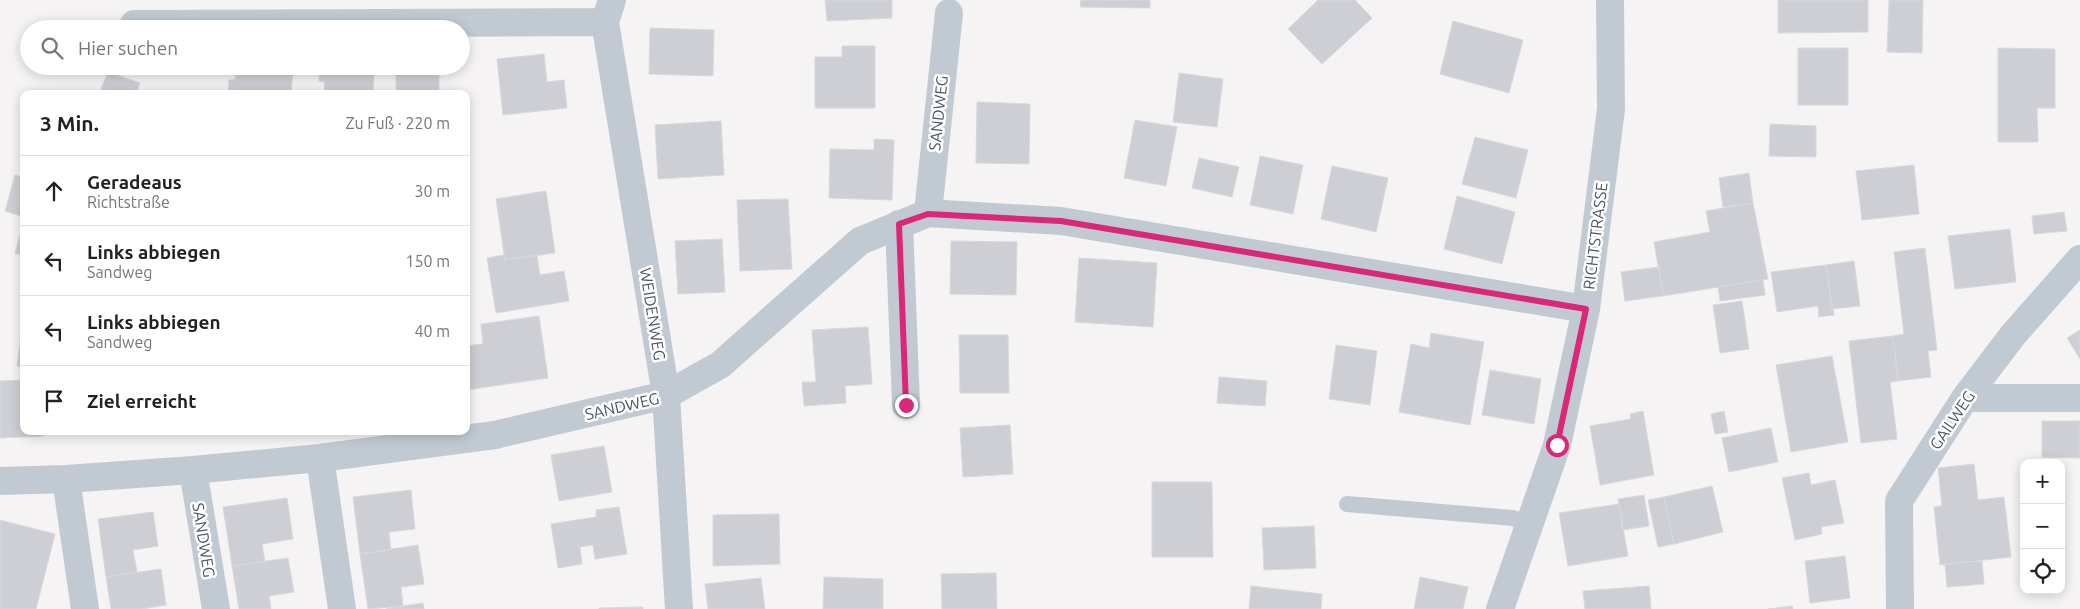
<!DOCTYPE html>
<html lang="de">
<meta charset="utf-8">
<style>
:root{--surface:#fff;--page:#f2f2f2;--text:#222;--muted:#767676;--line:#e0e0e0}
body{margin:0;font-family:Ubuntu,sans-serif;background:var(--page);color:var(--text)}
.controls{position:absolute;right:15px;bottom:15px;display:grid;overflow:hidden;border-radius:10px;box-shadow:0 2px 12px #0003}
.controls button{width:45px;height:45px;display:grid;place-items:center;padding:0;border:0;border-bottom:1px solid var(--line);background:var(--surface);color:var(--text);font:25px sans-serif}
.stop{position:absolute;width:15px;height:15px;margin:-11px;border:4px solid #db2777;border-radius:50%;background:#fff}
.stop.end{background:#db2777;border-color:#fff;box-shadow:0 1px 5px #0008}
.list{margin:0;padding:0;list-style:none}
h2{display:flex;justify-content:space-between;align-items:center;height:65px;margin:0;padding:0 20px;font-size:21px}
h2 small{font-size:16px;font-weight:400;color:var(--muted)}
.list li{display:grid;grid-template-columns:32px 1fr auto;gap:15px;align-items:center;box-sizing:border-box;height:70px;padding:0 20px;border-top:1px solid var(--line)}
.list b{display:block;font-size:19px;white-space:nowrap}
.list p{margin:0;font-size:16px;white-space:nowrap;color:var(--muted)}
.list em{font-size:16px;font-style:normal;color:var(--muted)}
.icon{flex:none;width:28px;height:28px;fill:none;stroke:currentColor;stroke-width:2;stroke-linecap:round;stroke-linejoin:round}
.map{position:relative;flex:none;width:2080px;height:609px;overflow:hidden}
.search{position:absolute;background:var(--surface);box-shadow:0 2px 12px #0003;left:20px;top:20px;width:450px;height:55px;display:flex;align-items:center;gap:12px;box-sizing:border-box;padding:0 18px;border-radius:28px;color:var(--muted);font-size:19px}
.panel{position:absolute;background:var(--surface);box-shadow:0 2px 12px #0003;left:20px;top:90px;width:450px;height:345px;border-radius:10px}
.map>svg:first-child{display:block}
</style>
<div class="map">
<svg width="2080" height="609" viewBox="0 0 2080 609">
<rect width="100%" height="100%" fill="#f5f3f3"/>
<!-- building -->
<path fill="#cdcfd5" stroke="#d7d9de" d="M825 0H892V18L827 21Z
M1081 0H1150V8L1080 7Z
M1318 0H1355L1372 18 1322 64 1288 29Z
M1778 0H1868V32L1778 33Z
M1889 0H1923L1922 53 1887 52Z
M1453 21 1523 40 1509 93 1440 74Z
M650 28 714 30 713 76 649 74Z
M842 46H875V108H815V57H842Z
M1798 48H1848V105H1798Z
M1998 48 2055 49V108H2037L2038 142H1998Z
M544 54 547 82 564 80 567 108 503 115 497 59Z
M236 66 293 68 291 94H228L229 80H235Z
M319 66H368L367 73 374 74 373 94H324L325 82 319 81Z
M396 66H439V94H396Z
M108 72 140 83 136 94H99Z
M1179 73 1223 79 1217 127 1173 122Z
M977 102 1030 104 1029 164 976 163Z
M1135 120 1177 127 1166 186 1124 178Z
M721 121 724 175 658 179 655 125Z
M1770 124 1816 126V157L1769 156Z
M1475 137 1528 150 1516 198 1462 184Z
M874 139 894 140 892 200 829 198 830 149 874 150Z
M1260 156 1303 165 1293 214 1250 205Z
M1199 158 1239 167 1232 197 1192 188Z
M1914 165 1919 214 1862 220 1856 171Z
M1332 166 1388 178 1376 232 1321 219Z
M1749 173 1753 203 1723 207 1719 178Z
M15 175 24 178V217L5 211Z
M546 191 555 253 505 260 496 199Z
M1457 196 1515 212 1502 264 1444 249Z
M788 199 792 269 740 271 737 200Z
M1753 203 1768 279 1663 296 1654 242 1710 232 1706 211Z
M2064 212 2067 231 2034 234 2032 216Z
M24 221V256L15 253Z
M2010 229 2016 282 1955 289 1948 236Z
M722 239 725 292 678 294 675 241Z
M951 241 1017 242 1016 295 950 294Z
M1925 248 1937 350 1928 351 1931 377 1898 381 1893 336 1904 334 1894 252Z
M504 255 505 260 537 255 540 275 564 271 569 301 496 313 487 258Z
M1079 258 1157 263 1153 327 1075 322Z
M1854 261 1860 306 1832 309 1826 265Z
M1826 265 1834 315 1819 317 1818 306 1777 312 1771 272Z
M1659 267 1663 296 1625 301 1621 272Z
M1763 280 1765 295 1720 301 1718 287Z
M1742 301 1749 349 1720 353 1713 305Z
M539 316 548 378 466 390V346L483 344 481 324Z
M23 323H24V367L17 366Z
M868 327 872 384 845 386 846 403 804 406 802 382H816L812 330Z
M2080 330V359L2067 338Z
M1431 333 1484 342 1470 425 1399 412 1411 344 1429 348Z
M959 335H1008L1009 393H960Z
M1893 336 1898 381 1890 382 1897 439 1861 443 1849 341Z
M1336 345 1377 351 1370 405 1329 399Z
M1832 356 1848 442 1791 452 1776 365Z
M1490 370 1541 379 1534 424 1482 415Z
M1219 377 1267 381 1265 406 1217 403Z
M24 380V431H44V436L0 438V381Z
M1643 411 1654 475 1600 485 1590 426 1631 419 1630 414Z
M1724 411 1728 432 1715 434 1711 414Z
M2042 421H2080V458L2042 457Z
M1010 425 1013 474 963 477 960 428Z
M1771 428 1778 462 1729 472 1722 438Z
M604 446 612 492 559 501 551 455Z
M1974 464 1978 500 2004 497 2011 557 1940 565 1934 507 1942 506 1938 468Z
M1809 473 1811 485 1835 480 1844 523 1821 527 1822 534 1795 540 1782 478Z
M1152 482H1212L1213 557H1152Z
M1712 486 1723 532 1674 544 1664 497Z
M411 490 415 529 389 532 391 550 360 554 353 497Z
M1644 495 1649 526 1623 530 1618 499Z
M1664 497 1674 544 1658 547 1648 500Z
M287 498 293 539 262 544 265 562 232 566 223 507Z
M1619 504 1628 556 1568 566 1559 513Z
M619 507 627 554 595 559 593 545 580 547 582 564 558 568 551 524 596 517V510Z
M153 512 158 546 133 550 137 572 106 577 98 519Z
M779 514 780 564 713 566V515Z
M0 520 55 534 36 609H0Z
M1314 526 1316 568 1264 570 1262 528Z
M418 545 424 584 401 587 403 606 368 609 360 554Z
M1845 556 1850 598 1810 603 1805 561Z
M288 558 294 592 269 596 271 609H239L232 566Z
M1982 561 1984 584 1947 587 1945 564Z
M161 569 166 605 142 609H111L106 577Z
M996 573 997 609H942L941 574Z
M824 577 883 579V609H823Z
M1420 577 1468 587 1463 609H1414Z
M761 578 765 609H708L705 584Z
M1251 586 1322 594 1321 609H1249Z
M1649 586 1651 609H1585L1583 591Z
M423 603 424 609H386L403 606Z
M1792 606 1793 609H1768Z
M643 607V609H599V608Z"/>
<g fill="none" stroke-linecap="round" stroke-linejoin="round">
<!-- service -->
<path stroke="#c1cad2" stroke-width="16" d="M1347 504 1513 518 1531 525"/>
<!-- minor -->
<path stroke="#c1cad2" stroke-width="28" d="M612 0 605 22 666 395 679 609
M134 24 605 22
M928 213 949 13
M899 224 906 405
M1965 398H2080
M320 458 342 609
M193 470 216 609
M66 479 85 609
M0 481 66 479 193 470 320 458 495 435 666 395 720 365 860 241 928 213 1061 221 1586 309
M1500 609 1557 445 1586 309 1611 109 1610 0
M1900 609 1899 501 1965 398 2013 335 2080 259"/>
</g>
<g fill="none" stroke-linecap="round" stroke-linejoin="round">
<!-- route -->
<path stroke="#db2777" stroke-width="6" d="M906 405 899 224 928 214 1061 221 1586 309 1557 445"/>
</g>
<g text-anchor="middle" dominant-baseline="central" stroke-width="5" stroke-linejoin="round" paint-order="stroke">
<!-- street labels -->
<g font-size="16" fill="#4a5661" stroke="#fff">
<text transform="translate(938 113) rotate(-84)">SANDWEG</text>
<text transform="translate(1595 236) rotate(-83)">RICHTSTRASSE</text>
<text transform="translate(653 314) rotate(81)">WEIDENWEG</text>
<text transform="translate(622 406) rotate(-13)">SANDWEG</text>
<text transform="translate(1952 420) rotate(-56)">GAILWEG</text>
<text transform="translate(204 540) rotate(81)">SANDWEG</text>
</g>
</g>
</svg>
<div class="controls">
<button>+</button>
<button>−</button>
<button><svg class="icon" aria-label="locate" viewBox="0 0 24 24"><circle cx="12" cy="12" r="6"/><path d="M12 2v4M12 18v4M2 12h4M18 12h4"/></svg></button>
</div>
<div class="stop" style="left:1557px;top:445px"></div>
<div class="stop end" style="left:906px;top:405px"></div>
<div class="search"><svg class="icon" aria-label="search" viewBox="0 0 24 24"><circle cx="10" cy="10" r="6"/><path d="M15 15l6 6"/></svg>Hier suchen</div>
<section class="panel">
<h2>3 Min.<small>Zu Fuß · 220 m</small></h2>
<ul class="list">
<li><svg class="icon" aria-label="ahead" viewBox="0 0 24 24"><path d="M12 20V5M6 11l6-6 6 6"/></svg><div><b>Geradeaus</b><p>Richtstraße</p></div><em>30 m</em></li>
<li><svg class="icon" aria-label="left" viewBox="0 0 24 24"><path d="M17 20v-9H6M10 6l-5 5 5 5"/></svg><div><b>Links abbiegen</b><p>Sandweg</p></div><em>150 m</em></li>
<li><svg class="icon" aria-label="left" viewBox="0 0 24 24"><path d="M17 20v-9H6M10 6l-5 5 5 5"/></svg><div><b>Links abbiegen</b><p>Sandweg</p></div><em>40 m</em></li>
<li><svg class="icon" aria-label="arrive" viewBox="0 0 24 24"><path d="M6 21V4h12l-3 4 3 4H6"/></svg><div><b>Ziel erreicht</b></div></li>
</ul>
</section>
</div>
